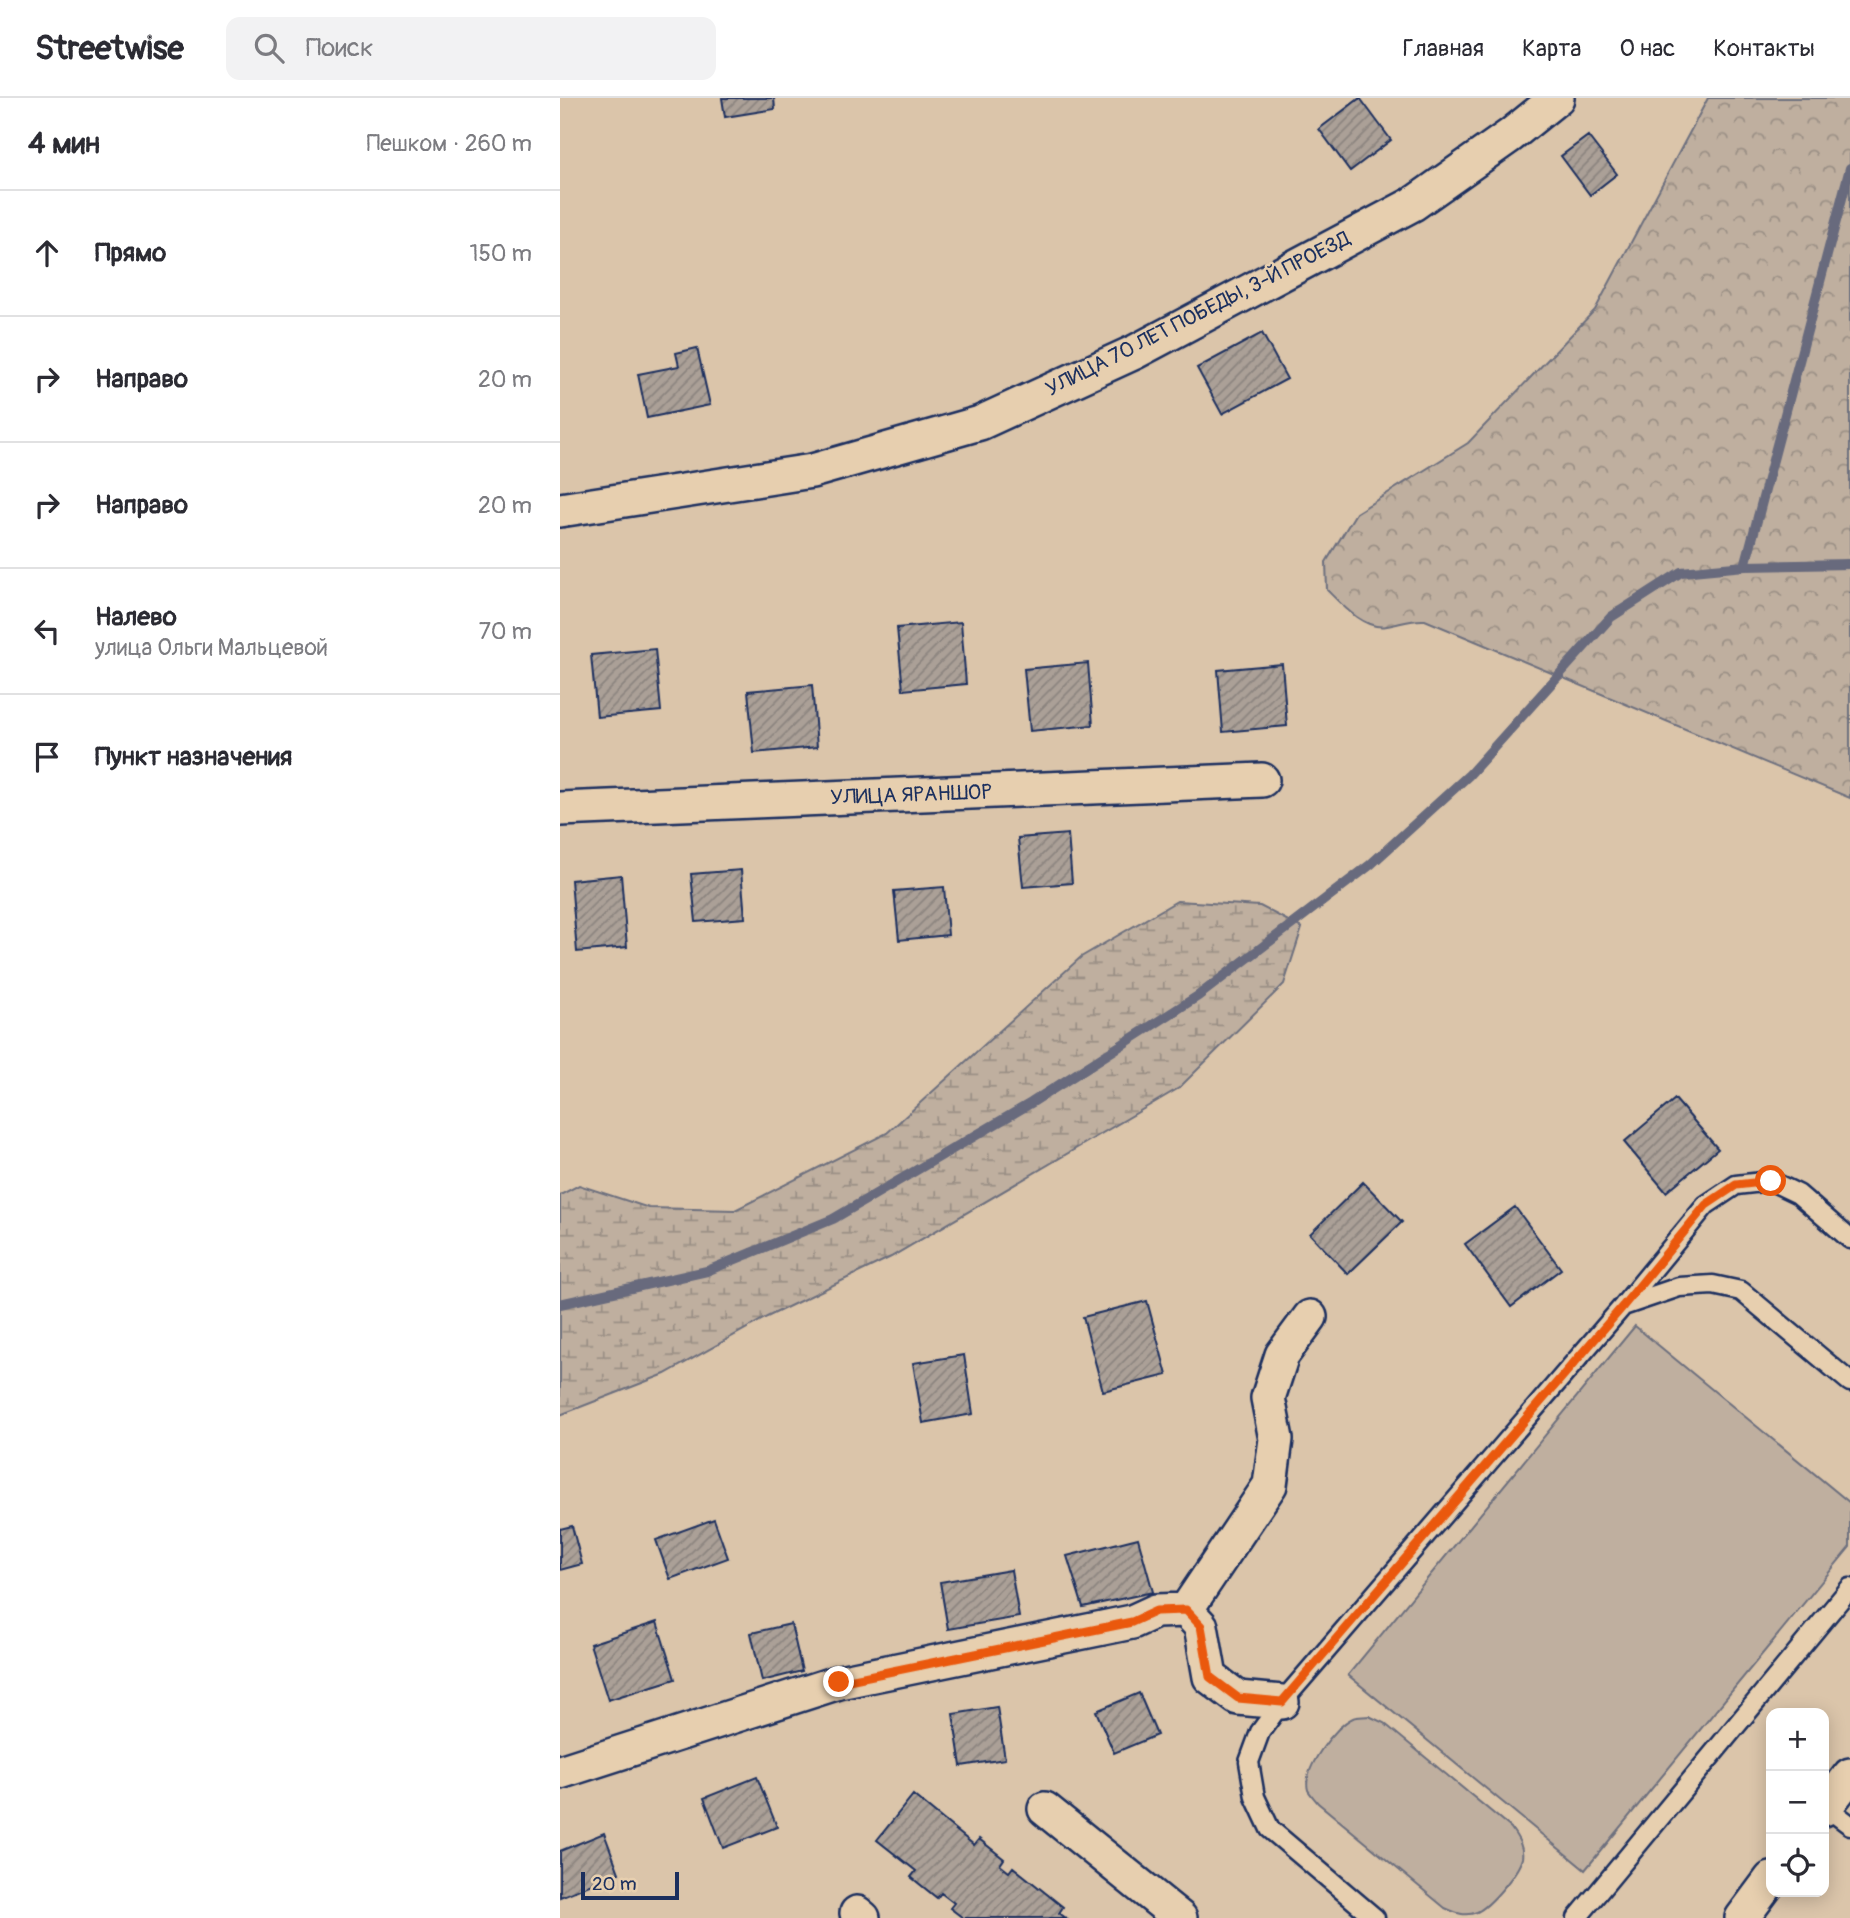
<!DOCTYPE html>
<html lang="ru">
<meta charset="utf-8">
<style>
:root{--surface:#fff;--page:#f2f2f3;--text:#2b2b33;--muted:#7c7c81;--line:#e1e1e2}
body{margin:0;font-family:Pangolin,sans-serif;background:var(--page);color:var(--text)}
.controls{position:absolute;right:21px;bottom:21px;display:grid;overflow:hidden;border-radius:14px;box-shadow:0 4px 18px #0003}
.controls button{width:63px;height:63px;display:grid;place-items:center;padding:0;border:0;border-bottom:2px solid var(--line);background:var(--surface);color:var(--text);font:35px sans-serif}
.scale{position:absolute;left:21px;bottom:18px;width:98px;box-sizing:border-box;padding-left:7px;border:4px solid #1b2f5e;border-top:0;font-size:19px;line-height:24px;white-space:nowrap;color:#1b2f5e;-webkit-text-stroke:5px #e7cfaf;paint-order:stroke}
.stop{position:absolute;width:21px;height:21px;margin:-16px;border:5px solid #ea580c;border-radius:50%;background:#fff}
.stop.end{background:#ea580c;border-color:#fff;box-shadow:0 2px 7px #0008}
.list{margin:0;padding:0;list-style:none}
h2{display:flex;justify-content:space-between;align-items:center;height:91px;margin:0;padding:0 28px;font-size:30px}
h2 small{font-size:23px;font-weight:400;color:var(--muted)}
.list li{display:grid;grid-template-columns:46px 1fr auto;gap:21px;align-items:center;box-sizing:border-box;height:126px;padding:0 28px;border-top:2px solid var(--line)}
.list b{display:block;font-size:26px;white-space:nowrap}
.list p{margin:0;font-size:23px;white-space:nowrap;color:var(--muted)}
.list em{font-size:23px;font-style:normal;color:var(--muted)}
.icon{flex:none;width:38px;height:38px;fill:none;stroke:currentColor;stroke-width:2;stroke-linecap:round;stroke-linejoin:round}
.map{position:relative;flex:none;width:1290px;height:1820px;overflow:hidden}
header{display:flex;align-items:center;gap:42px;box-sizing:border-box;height:98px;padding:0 35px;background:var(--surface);border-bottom:2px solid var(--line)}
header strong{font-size:33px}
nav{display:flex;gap:38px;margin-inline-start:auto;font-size:24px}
.search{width:490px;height:63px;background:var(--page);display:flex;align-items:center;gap:18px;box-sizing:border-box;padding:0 24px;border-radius:14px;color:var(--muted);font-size:26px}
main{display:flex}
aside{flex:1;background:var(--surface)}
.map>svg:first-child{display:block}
</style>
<header>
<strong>Streetwise</strong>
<div class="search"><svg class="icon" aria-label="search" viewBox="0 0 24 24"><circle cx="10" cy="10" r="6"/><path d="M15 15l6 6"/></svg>Поиск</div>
<nav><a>Главная</a><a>Карта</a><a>О нас</a><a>Контакты</a></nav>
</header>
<main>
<aside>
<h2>4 мин<small>Пешком · 260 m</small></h2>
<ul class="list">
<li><svg class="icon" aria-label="ahead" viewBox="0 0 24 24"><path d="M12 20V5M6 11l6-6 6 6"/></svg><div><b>Прямо</b></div><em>150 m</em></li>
<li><svg class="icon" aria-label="right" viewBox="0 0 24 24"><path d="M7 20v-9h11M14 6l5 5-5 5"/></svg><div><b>Направо</b></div><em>20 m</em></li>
<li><svg class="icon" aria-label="right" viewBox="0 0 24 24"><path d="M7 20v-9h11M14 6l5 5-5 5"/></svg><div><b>Направо</b></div><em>20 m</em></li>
<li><svg class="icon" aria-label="left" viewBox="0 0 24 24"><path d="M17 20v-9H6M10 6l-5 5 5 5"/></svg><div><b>Налево</b><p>улица Ольги Мальцевой</p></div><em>70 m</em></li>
<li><svg class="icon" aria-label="arrive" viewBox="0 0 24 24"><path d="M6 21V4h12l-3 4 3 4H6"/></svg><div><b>Пункт назначения</b></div></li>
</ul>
</aside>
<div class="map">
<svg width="1290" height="1820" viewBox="0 0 1290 1820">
<defs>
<pattern id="forest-crowns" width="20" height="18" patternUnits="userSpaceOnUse" patternTransform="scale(1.75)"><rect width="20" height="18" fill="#bfaf9f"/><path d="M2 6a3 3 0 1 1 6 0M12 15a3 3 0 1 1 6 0" fill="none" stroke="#9a8f85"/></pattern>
<pattern id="wetland-marsh" width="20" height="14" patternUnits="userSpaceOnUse" patternTransform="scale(1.75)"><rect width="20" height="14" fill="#bfaf9f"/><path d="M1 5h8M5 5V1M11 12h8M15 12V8" fill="none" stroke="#9a8f85"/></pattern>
<pattern id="building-hatch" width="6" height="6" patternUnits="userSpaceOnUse" patternTransform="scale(1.75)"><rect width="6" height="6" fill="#aba097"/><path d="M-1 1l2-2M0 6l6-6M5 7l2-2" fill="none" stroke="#8a837e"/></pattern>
</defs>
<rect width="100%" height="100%" fill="#dbc5aa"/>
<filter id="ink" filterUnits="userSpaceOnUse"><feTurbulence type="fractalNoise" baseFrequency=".0143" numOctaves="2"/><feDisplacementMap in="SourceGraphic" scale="14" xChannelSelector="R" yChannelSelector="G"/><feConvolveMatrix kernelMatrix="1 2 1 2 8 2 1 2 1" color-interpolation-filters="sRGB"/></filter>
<g filter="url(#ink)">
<!-- forest -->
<path fill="url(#forest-crowns)" stroke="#6d6f7e" stroke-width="2" d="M1148 0H1290V700L865 522C850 521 841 526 827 528 805 533 781 506 767 492L766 464 796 415 908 345 1035 212Z"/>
<!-- wetland -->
<path fill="url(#wetland-marsh)" stroke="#6d6f7e" stroke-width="2" d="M617 803 700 808 742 830 724 886 619 990 331 1159 207 1219 105 1276 0 1317V1097L19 1087 89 1110 175 1112 327 1035 521 859Z"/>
<!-- garden -->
<path fill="#bfaf9f" stroke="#6d6f7e" stroke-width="2" d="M1075 1228 1290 1405V1449L1025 1772 788 1577Z
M809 1618 824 1625 951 1730C957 1739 964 1748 962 1760 959 1774 930 1808 917 1814 905 1819 896 1815 885 1810L758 1705C755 1701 750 1696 748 1692 742 1672 775 1628 793 1620 797 1618 805 1619 809 1618Z"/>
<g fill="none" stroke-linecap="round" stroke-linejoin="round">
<!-- stream -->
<path stroke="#676a7d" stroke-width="10" d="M1185 468 1290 70
M0 1206 147 1173 273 1121 471 1005 638 898 810 767 909 677 1051 519 1121 474 1185 468 1290 466"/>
</g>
<!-- building -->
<path fill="url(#building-hatch)" stroke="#1b2f5e" stroke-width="2" d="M162 0H214L215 11 165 19Z
M800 0 831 42 790 73 759 31Z
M1028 38 1057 76 1030 97 1001 58Z
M702 235 727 281 662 316 637 270Z
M137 250 150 307 87 320 78 276 119 268 116 255Z
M401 524 406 586 343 592 337 530Z
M95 551 101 613 37 619 31 557Z
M528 565 533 627 470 633 464 571Z
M722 566 727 628 663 634 658 572Z
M252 587 257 649 194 655 188 593Z
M508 736 512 785 463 789 458 740Z
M181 772 185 820 136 824 131 776Z
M61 777 67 849 17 854 11 782Z
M384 789 388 837 339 842 334 793Z
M1115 1001 1158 1051 1106 1094 1064 1044Z
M803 1084 842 1124 788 1176 750 1136Z
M955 1109 1001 1171 951 1209 905 1146Z
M587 1203 607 1277 543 1293 523 1219Z
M404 1257 413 1316 363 1325 353 1265Z
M154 1421 168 1460 110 1481 96 1442Z
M12 1428 22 1466 0 1472V1431Z
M578 1440 593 1494 523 1509 507 1458Z
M451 1472 459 1519 388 1531 380 1484Z
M97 1524 115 1581 48 1602 30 1546Z
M231 1526 242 1573 202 1583 191 1535Z
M579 1595 597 1637 554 1655 536 1613Z
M437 1609 445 1661 401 1668 393 1616Z
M197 1679 217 1729 163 1750 144 1700Z
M353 1697 414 1747 419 1741 444 1761 440 1767 449 1774 453 1769 503 1809 499 1815 506 1820H403L390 1810 394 1805 381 1795 377 1800 351 1779 356 1773 317 1742Z
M44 1735 59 1775 0 1799V1753Z"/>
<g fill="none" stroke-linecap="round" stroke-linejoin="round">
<!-- service casing -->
<g stroke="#1b2f5e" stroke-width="23">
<path id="service" d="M1063 1208 1119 1189 1153 1187 1181 1193 1290 1284
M1266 1709 1290 1727
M815 1820 710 1731 695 1699 689 1664 700 1634 722 1604 1063 1208 1146 1107 1176 1087 1211 1083 1238 1096 1290 1141
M1017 1820 1290 1490"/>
</g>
<!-- minor casing -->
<g stroke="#1b2f5e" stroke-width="38">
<path id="minor" d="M0 412 252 373 420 325 575 254 853 106 951 37 997 0
M0 711 702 682
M626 1512 710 1387 716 1341 708 1300 722 1257 750 1219
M626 1512 641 1528 650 1579 678 1600 722 1604
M0 1674 279 1584 572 1524 596 1513 626 1512
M485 1711 620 1820
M1264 1711 1290 1677
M297 1815 303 1820
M1182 1820 1211 1781"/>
</g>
<!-- service -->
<use href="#service" stroke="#e7cfaf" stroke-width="18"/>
<!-- minor -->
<use href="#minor" stroke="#e7cfaf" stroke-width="33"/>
</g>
</g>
<g fill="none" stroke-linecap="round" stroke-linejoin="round" filter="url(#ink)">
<!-- route -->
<path stroke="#ea580c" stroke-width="9" d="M279 1584 572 1524 596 1513 626 1512 641 1528 650 1579 678 1600 722 1604 1063 1208 1146 1107 1176 1087 1211 1083"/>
</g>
<g text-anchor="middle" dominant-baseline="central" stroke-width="5" stroke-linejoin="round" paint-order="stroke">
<!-- street labels -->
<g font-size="21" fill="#1b2f5e" stroke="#e7cfaf">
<text transform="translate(638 216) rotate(-27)">УЛИЦА 70 ЛЕТ ПОБЕДЫ, 3-Й ПРОЕЗД</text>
<text transform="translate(351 697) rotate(-2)">УЛИЦА ЯРАНШОР</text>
</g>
</g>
</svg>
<div class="controls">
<button>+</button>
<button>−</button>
<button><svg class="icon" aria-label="locate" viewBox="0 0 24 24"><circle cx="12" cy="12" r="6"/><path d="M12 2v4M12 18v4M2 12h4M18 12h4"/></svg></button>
</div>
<div class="scale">20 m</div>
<div class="stop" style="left:1211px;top:1083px"></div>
<div class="stop end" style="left:279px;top:1584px"></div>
</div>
</main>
